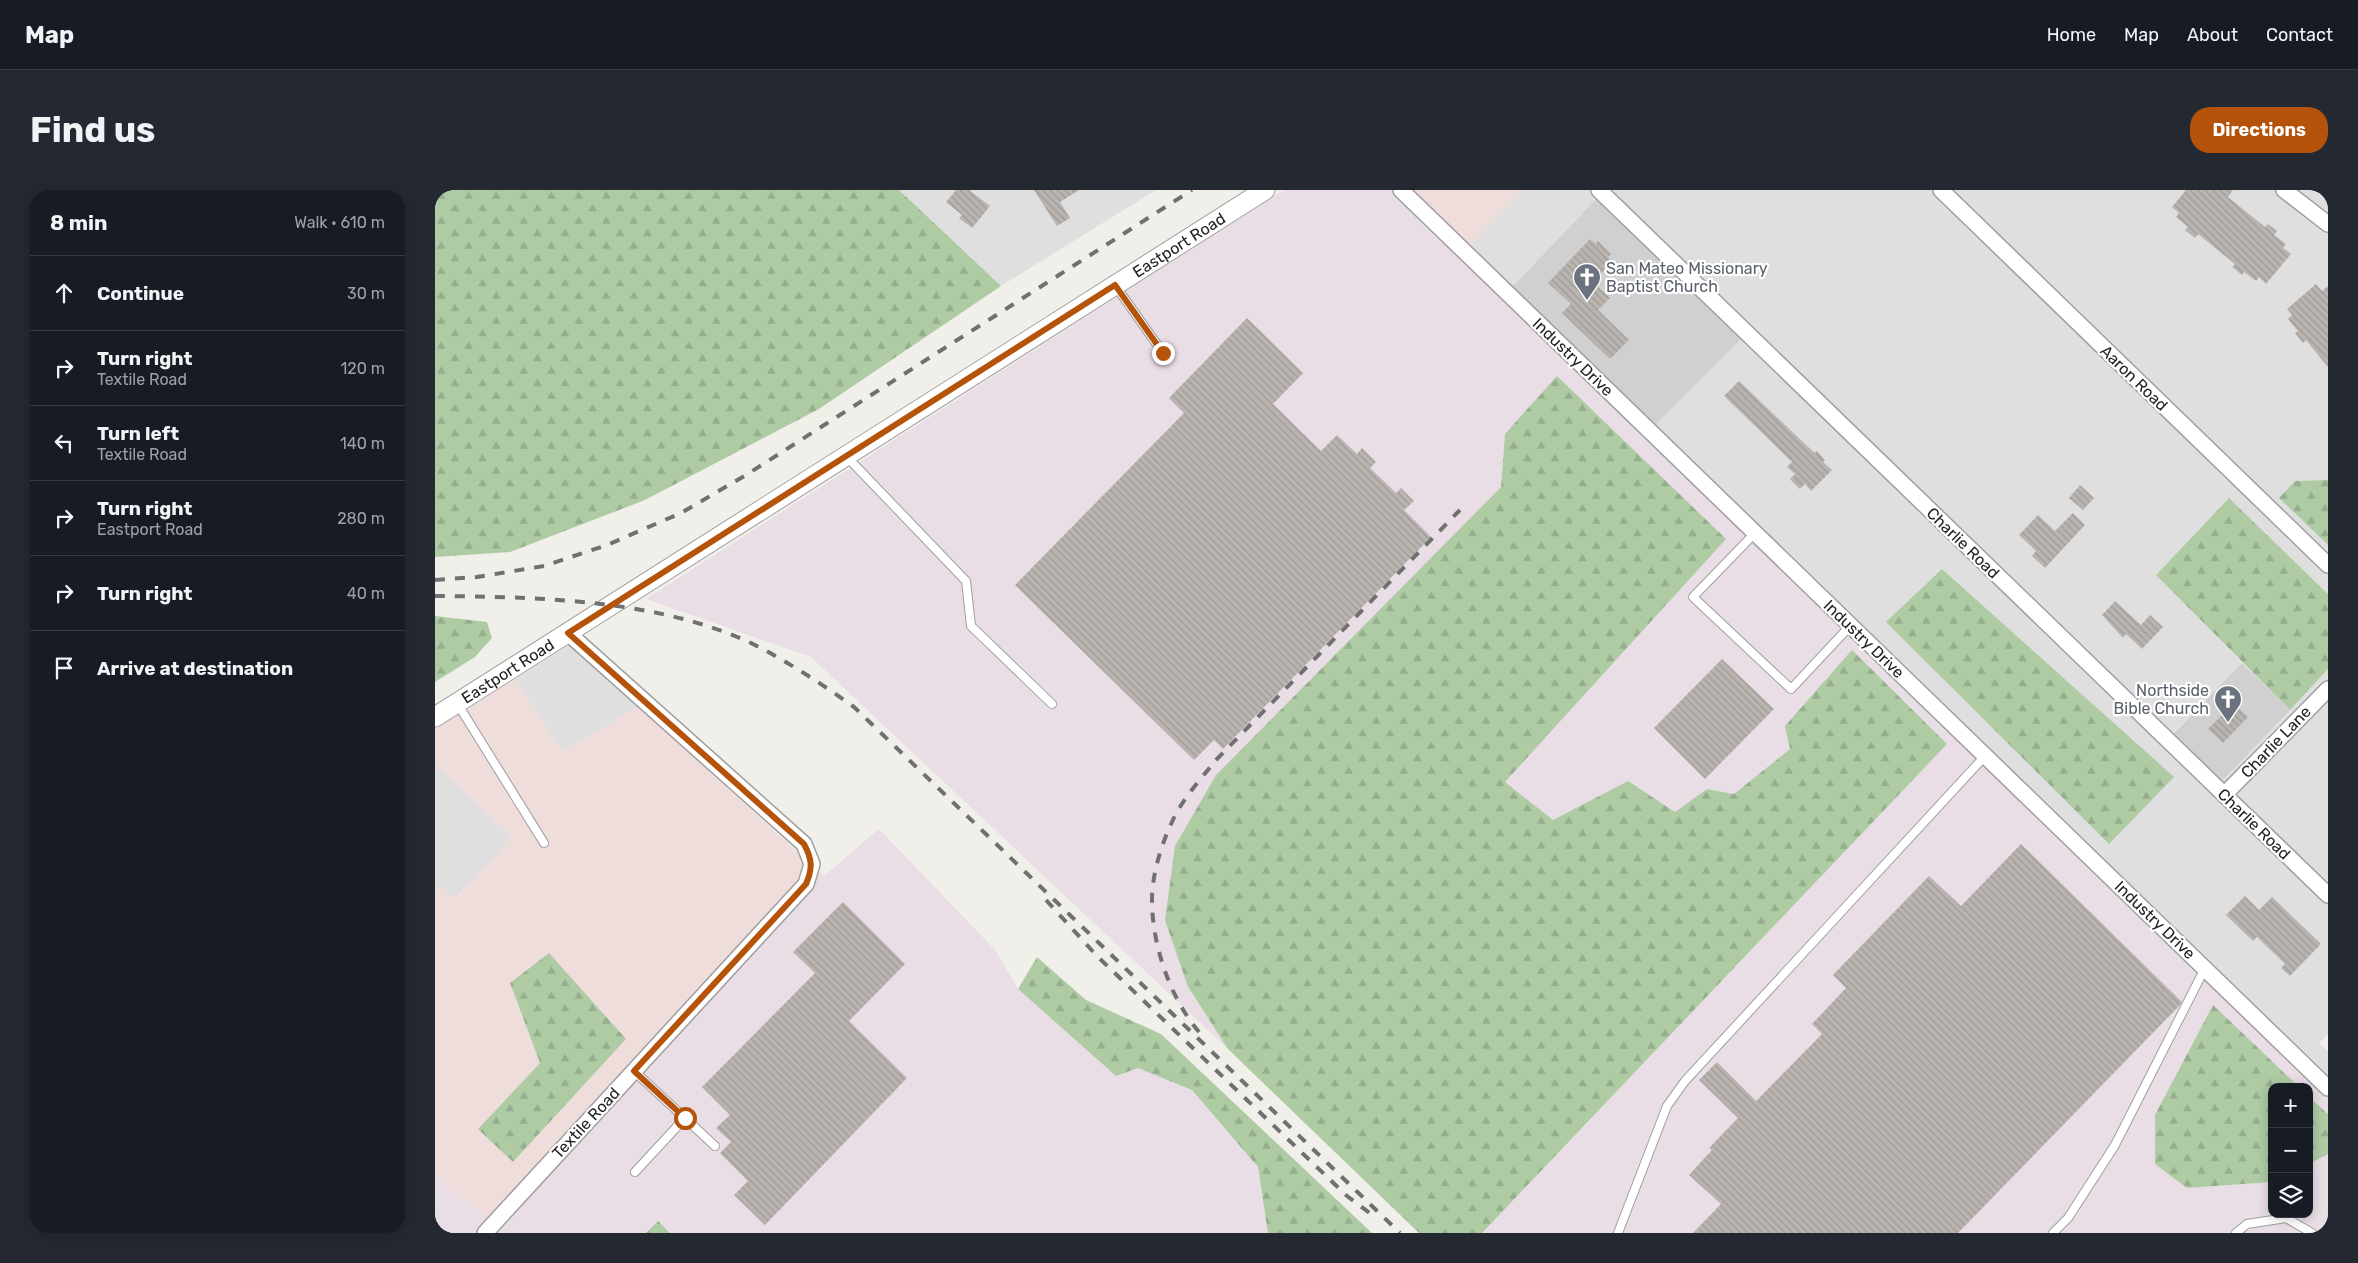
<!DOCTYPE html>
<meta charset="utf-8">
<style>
:root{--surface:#171b24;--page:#242831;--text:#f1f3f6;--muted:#9ea1a6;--line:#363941;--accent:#b45309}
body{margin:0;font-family:Rubik,sans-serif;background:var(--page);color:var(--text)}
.controls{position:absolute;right:15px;bottom:15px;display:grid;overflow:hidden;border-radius:10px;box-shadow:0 2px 12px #0003}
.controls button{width:45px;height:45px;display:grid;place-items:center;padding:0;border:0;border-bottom:1px solid var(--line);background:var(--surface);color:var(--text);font:25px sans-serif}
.stop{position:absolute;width:15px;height:15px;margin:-11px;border:4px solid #b45309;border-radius:50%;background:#fff}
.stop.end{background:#b45309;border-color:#fff;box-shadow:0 1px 5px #0008}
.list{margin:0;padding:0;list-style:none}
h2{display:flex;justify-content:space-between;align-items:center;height:65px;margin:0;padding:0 20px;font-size:21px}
h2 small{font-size:16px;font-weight:400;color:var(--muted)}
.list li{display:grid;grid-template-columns:32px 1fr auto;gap:15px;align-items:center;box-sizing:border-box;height:75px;padding:0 20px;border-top:1px solid var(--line)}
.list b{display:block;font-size:19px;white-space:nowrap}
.list p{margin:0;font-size:16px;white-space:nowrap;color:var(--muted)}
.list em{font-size:16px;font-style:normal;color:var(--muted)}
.icon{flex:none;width:28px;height:28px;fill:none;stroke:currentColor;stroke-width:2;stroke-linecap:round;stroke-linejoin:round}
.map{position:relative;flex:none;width:1893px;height:1043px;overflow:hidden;border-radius:20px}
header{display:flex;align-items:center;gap:30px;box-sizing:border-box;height:70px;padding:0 25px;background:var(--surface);border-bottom:1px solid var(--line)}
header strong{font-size:24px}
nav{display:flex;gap:28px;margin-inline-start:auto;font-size:18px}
.intro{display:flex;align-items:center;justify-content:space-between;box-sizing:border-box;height:120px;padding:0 30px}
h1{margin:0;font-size:35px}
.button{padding:12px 22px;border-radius:20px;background:var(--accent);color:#fff;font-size:18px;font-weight:700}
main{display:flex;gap:30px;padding:0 30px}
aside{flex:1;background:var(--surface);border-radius:20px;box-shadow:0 2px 12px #0003}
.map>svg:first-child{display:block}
</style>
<header>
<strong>Map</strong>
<nav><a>Home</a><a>Map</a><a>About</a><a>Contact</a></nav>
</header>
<div class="intro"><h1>Find us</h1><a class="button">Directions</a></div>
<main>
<aside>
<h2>8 min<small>Walk · 610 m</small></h2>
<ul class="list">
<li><svg class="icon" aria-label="ahead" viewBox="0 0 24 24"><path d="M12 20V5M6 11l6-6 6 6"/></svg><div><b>Continue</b></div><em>30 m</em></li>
<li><svg class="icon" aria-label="right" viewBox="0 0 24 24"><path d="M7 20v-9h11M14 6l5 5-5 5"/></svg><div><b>Turn right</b><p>Textile Road</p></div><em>120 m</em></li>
<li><svg class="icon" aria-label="left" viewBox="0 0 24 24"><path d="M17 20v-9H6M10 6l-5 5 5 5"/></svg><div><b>Turn left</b><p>Textile Road</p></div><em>140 m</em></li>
<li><svg class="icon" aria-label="right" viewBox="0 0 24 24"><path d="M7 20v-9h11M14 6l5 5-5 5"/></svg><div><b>Turn right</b><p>Eastport Road</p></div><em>280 m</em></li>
<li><svg class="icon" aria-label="right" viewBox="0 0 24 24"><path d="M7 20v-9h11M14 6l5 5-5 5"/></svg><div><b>Turn right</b></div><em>40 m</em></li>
<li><svg class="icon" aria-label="arrive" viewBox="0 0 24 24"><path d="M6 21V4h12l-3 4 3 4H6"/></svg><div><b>Arrive at destination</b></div></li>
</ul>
</aside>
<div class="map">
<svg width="1893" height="1043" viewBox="0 0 1893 1043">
<defs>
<pattern id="forest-firs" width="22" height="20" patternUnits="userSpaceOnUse" patternTransform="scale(1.25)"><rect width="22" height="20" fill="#aecba4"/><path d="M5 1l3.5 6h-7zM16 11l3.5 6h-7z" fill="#95ae8d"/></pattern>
<pattern id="building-back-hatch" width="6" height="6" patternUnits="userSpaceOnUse" patternTransform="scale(1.25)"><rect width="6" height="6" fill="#bab4b0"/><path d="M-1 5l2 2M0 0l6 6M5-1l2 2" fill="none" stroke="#a09a97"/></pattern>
</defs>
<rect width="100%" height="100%" fill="#f1efea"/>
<!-- residential -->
<path fill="#e0dfdf" d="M464 0H721L566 96Z
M1088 0H1893V290L1860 291 1844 308 1893 355V404L1794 308 1721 385 1807 473 1736 545 1785 593 1893 479V844L1884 853 1893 861V887L1220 235 1307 147 1163 7 1077 97 1034 56Z
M135 454 203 517 127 562 80 489Z
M0 573 78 648 19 709 0 692Z"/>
<!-- commercial -->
<path fill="#efdddc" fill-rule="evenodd" d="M976 0H1088L1034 56Z
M80 489 127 562 203 517 389 686 67 1038 72 1043H62L67 1038 0 987V692L20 709 77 648 0 573V538ZM75 793 191 849 78 972 43 939 105 873Z"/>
<!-- industrial -->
<path fill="#e9dde6" d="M849 0H976L1893 887V924L1874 907V897H1864L1777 815 1752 998 1837 992V1024H1874V974L1893 964V1043H1047L1512 554 1355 559 1299 604 1272 599 1240 622 1193 591 1118 630 1069 592 1290 349 1070 244 1066 297 781 585 753 798 793 859 376 467 211 409Z
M444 639 561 761 583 799 681 886 703 877 757 900 823 977 833 1043H235L223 1031 211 1043H72L67 1038 62 1043H0V987L67 1038 381 693Z"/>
<!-- religious -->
<path fill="#d0d0d0" d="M1163 7 1308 147 1220 235 1077 97Z
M1807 473 1855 520 1785 593 1736 546Z"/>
<!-- forest -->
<path fill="url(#forest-firs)" d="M0 0H464L566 96 384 219 210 310 75 362 0 367Z
M1122 186 1291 349 1070 592 1118 630 1193 591 1240 622 1272 599 1299 604 1355 559 1350 536 1417 460 1512 554 1047 1043H984L793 859 753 797 730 730 740 656 781 585 1066 297 1070 244Z
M1893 290V355L1844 308 1860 291Z
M1794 308 1893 404V479L1855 520 1721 385Z
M1507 379 1739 587 1674 654 1451 432Z
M0 426 52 432 57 448 40 467 0 492Z
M114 763 191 849 78 972 43 939 105 873 75 793Z
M602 767 651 810 726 844 937 1043H833L823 977 757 900 703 878 681 886 583 799Z
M1778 815 1864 897H1837V992L1752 998 1720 974V925Z
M1874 907 1893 924V964L1874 974Z
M223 1031 235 1043H211Z"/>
<!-- building -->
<path fill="url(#building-back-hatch)" d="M521 0H534L555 16 537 38 524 28 527 25 511 12Z
M599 0H644L625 12 635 28 622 36Z
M1751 0H1798L1793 7 1830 37 1833 34 1842 41 1839 45 1851 54 1848 58 1856 64 1831 94 1824 87 1821 91 1809 82 1807 85 1797 77 1800 74 1763 44 1760 48 1750 40 1753 37 1741 27 1744 23 1737 17Z
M1155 49 1161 54 1163 51 1176 64 1173 67 1177 72 1158 92 1175 108 1163 120 1194 150 1175 169 1127 123 1136 114 1113 93Z
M1881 94 1887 101 1893 96V177L1871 150 1868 153 1860 143 1863 141 1853 129 1857 125 1852 119Z
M812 128 868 183 838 214 886 261 902 245 922 264 927 258 941 272 935 278 961 303 966 298 979 311 969 320 996 347 788 559 779 550 759 570 580 395 749 223 734 208Z
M1304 191 1372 256 1380 263 1382 261 1390 270 1388 272 1397 280 1376 301 1370 294 1365 299 1355 289 1360 284 1352 277 1357 272 1289 206Z
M1645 295 1659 308 1648 320 1634 308Z
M1638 323 1650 335 1610 378 1597 366 1601 361 1584 345 1603 325 1620 341Z
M1680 411 1706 435 1715 425 1728 437 1707 459 1691 444 1688 448 1667 425Z
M1287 469 1339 519 1270 589 1219 538Z
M1799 513 1813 527 1788 553 1773 539Z
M1586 654 1747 812 1745 815 1523 1043H1258L1286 1014 1254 985 1277 960 1274 958 1303 928 1264 890 1282 872 1321 911 1387 844 1377 834 1411 798 1398 785 1494 686 1526 716Z
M1810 706 1824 720 1837 707 1886 754 1855 786 1846 778 1850 774 1822 747 1818 751 1791 725Z
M408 712 470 774 414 831 472 888 330 1035 299 1005 313 991 285 963 296 952 281 938 295 925 267 897 380 783 358 762Z"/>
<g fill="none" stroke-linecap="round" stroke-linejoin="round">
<!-- service casing -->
<g stroke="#9f9f9f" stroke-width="10">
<path id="service" d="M680 95 728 163
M412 267 531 391 536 436 617 514
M1320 343 1258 407 1356 499 1416 435
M22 513 109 653
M199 881 280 956
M200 982 250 928
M1183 1043 1232 916 1250 891 1550 566
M1618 1043 1633 1028 1680 955 1770 778
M1801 1043 1812 1034 1851 1028 1877 1043"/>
</g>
<!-- minor casing -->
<g stroke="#9f9f9f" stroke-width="18">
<path id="minor" d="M966 0 1893 898
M1164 0 1893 705
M1506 0 1893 375
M1849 0 1893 34
M1789 605 1893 499
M50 1043 371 694 377 674 369 654 133 443"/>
</g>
<!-- tertiary casing -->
<g stroke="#9f9f9f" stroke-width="21">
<g id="tertiary">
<path id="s1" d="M0 527 830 0"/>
</g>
</g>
<!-- service -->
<use href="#service" stroke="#fff" stroke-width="8"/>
<!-- minor -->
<use href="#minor" stroke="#fff" stroke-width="15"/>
<!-- tertiary -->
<use href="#tertiary" stroke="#fff" stroke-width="19"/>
<!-- rail -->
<path stroke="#707070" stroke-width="4" stroke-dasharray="10 10" stroke-linecap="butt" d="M0 390 42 387 109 376 172 355 246 323 311 285 757 0
M0 406C102 407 222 409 316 453 352 471 387 494 419 517L965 1043
M611 710 662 766 912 1006 940 1027
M764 842C735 808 717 755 717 710 717 685 726 655 737 632 747 609 766 589 781 570L1025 320"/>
</g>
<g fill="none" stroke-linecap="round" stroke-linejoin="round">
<!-- route -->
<path stroke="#b45309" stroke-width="6" d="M250 928 199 881 371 694C378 678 377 669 369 654L133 443 680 95 728 163"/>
</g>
<!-- icons -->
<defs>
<g id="church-pin" transform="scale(1.4375)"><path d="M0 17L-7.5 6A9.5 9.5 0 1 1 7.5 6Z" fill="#6b7280" stroke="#fff"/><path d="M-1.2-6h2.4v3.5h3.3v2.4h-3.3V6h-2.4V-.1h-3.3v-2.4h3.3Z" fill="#fff"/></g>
</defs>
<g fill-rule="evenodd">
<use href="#church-pin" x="1152" y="87"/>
<use href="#church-pin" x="1793" y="509"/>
</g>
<g text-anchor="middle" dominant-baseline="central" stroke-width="4.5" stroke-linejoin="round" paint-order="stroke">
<!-- street labels -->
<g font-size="16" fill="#222" stroke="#fff">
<text stroke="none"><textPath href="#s1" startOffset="881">Eastport Road</textPath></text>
<text transform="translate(1138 167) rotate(44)">Industry Drive</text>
<text transform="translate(1699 188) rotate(44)">Aaron Road</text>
<text transform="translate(1528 353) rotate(44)">Charlie Road</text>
<text transform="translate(1429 449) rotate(44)">Industry Drive</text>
<text stroke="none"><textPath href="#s1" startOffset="86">Eastport Road</textPath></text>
<text transform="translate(1841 552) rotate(-46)">Charlie Lane</text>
<text transform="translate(1819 634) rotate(44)">Charlie Road</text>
<text transform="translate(1720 730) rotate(44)">Industry Drive</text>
<text transform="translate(151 933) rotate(-47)">Textile Road</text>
</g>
<!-- worship labels -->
<g font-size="16" fill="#5b616d" stroke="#fff" text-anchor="start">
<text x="1171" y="78">San Mateo Missionary<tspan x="1171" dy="18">Baptist Church</tspan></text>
<text x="1774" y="500" text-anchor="end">Northside<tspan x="1774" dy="18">Bible Church</tspan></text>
</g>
</g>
</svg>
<div class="controls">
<button>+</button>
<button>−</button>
<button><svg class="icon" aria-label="layers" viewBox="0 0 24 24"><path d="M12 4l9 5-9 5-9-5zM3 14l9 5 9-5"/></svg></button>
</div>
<div class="stop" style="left:250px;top:928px"></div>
<div class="stop end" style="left:728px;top:163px"></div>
</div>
</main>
